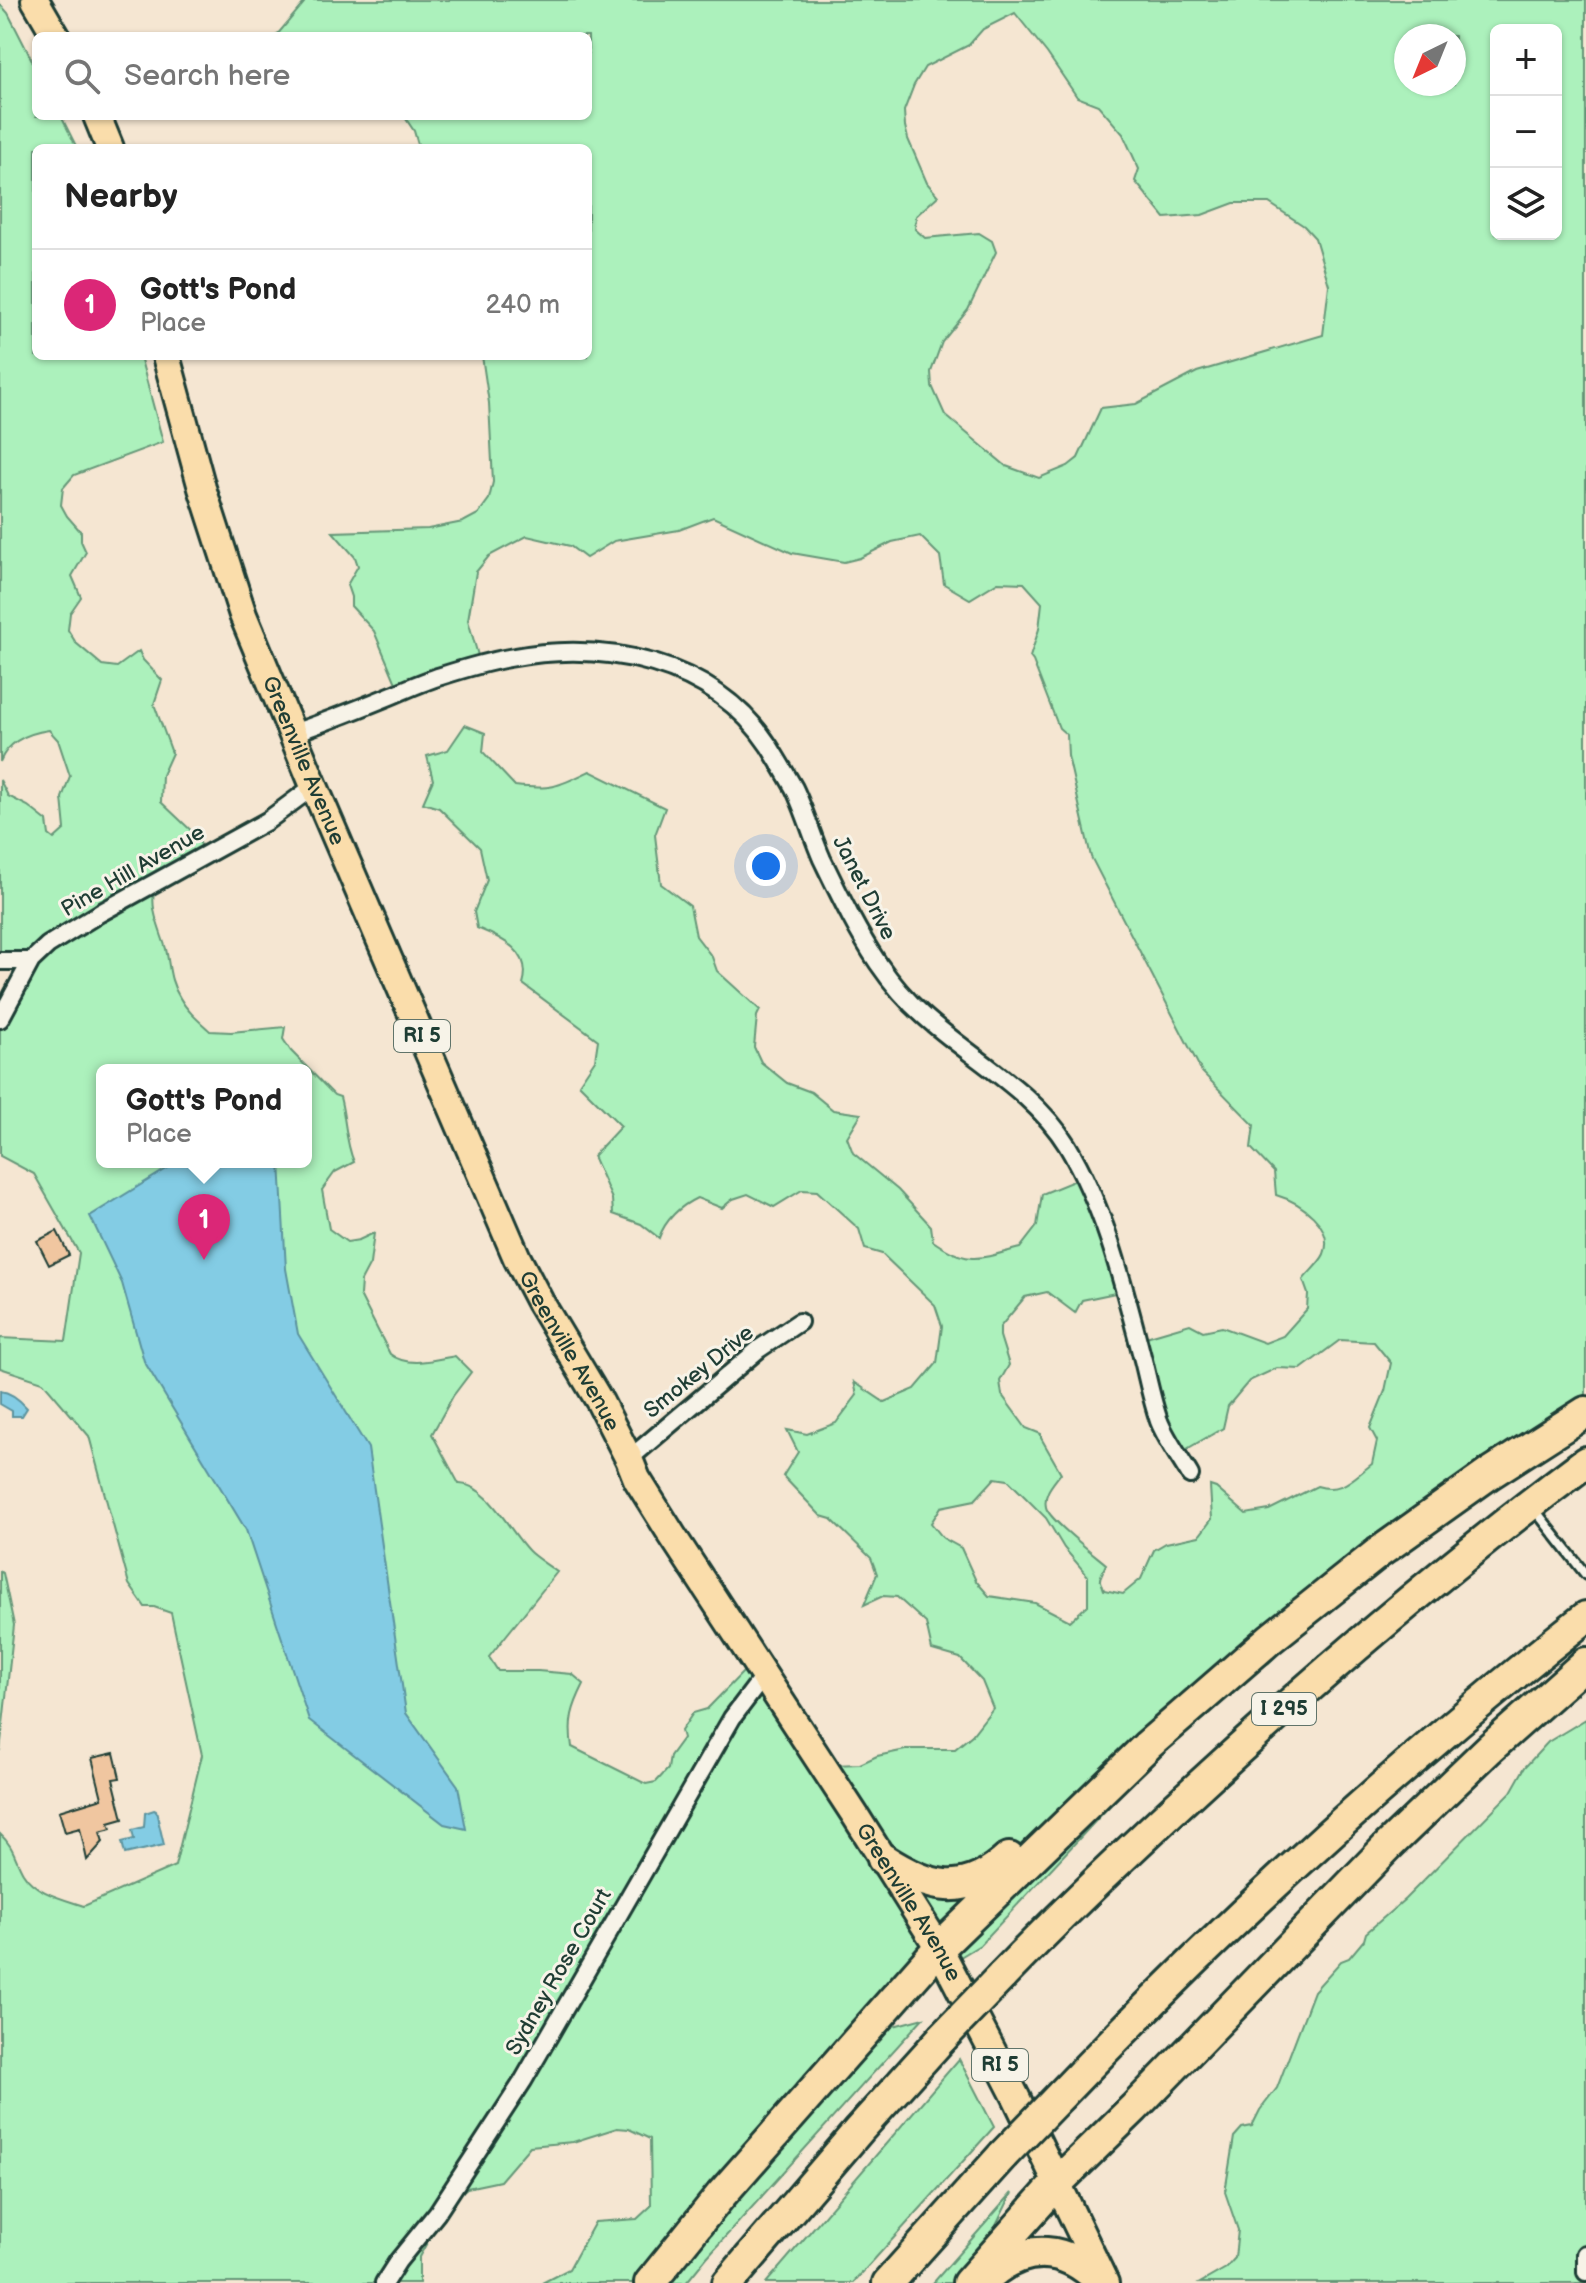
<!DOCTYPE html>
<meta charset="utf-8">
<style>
:root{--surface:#fff;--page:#f6f6f6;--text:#222;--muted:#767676;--line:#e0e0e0;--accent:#db2777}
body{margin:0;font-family:"Balsamiq Sans",sans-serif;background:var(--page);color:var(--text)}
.controls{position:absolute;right:24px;top:24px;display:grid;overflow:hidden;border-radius:12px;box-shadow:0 2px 6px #0004}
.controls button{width:72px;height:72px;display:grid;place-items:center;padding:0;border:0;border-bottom:2px solid var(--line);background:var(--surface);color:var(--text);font:40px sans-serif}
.compass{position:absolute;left:1394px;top:24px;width:72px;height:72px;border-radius:50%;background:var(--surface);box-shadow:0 2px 6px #0004;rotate:223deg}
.you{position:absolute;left:766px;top:866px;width:28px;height:28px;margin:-20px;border:6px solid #fff;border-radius:50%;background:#1a73e8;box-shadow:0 0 0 12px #1a73e833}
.badge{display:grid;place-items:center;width:52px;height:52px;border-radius:50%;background:var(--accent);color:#fff;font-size:26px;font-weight:700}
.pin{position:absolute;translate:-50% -66px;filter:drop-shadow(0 2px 4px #0008)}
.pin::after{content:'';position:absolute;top:42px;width:28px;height:24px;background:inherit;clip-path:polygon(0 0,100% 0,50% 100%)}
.popup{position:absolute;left:96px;top:1064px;width:216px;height:104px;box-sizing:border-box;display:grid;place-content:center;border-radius:12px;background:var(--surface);filter:drop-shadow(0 2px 6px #0005);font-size:26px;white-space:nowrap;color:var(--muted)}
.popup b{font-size:30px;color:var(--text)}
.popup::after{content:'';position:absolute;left:50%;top:100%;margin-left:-16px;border:16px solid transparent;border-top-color:var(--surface)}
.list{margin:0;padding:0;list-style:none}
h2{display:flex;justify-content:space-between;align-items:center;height:104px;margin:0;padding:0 32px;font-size:34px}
h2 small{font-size:26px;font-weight:400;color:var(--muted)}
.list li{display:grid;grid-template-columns:52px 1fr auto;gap:24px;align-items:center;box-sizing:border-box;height:112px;padding:0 32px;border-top:2px solid var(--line)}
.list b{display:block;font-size:30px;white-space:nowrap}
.list p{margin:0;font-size:26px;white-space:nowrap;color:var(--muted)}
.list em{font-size:26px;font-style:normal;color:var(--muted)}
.icon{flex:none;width:44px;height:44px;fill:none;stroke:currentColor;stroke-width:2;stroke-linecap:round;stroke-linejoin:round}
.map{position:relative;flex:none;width:1586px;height:2283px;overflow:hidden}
.search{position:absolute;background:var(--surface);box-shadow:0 2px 6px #0004;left:32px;top:32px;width:560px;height:88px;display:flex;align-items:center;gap:20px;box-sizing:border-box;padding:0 28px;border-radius:12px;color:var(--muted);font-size:30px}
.panel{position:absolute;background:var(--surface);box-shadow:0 2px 6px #0004;left:32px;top:144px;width:560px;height:216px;border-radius:12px}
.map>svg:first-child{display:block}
</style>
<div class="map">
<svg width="1586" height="2283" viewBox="0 0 1586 2283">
<rect width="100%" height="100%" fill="#f5e6d2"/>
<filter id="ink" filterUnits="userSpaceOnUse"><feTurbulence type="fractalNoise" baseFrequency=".0125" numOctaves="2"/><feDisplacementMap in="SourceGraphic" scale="16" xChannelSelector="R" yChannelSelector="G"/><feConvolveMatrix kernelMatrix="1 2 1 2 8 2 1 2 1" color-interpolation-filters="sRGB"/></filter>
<g filter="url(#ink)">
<!-- green -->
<path fill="#acf1bc" stroke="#669778" stroke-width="2" fill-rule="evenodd" d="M302 0H1586V1399L1309 1622 1269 1663 1247 1675 1211 1680 1146 1767 980 1945 939 1970 655 2283H542L569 2269 595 2222 637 2219 651 2206 650 2139 629 2129 617 2128 573 2142 530 2146 500 2181 467 2188 449 2203 419 2257V2283H0V1834C14 1847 14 1857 23 1873 35 1893 63 1899 84 1906L175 1866 202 1755 171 1613 154 1607H145L129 1584 89 1436 43 1382 0 1368V1338L66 1341 79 1253 34 1174 0 1156V1020L23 964 0 957V780L8 796 28 806 47 821 49 835 54 839 65 829 62 798 70 776 58 740 49 730C28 733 8 741 0 762V4L8 13 36 68V116H61L77 148H36V356H140L163 442 74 475 63 488 61 505 67 516 81 532V541L86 552 72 576 81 597 70 613 68 630 76 643 102 665 117 667 139 651 143 660 162 680 154 704 172 753 162 775 161 802 198 837 204 854 155 887C149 908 160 929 166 949 170 967 169 980 180 998 187 1011 199 1021 210 1031L231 1032 285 1027 283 1039 291 1051 334 1095 340 1097C346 1119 345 1141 354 1162L335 1172 322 1190 329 1229 347 1242 359 1240 374 1233 370 1264 361 1281 360 1295 390 1354C407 1368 434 1360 455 1356L471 1372 453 1396 432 1434 459 1484C488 1483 512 1536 531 1553 539 1560 549 1566 557 1572L489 1657 498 1671H538L572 1674 584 1684C572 1708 568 1721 572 1747L646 1784 656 1782 668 1769 670 1756 683 1738 681 1731 693 1713 707 1709 744 1671 765 1659 832 1765 860 1764 877 1756 910 1749H955L972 1735 993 1708 982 1681 960 1658 932 1650 926 1623 897 1597 883 1596 864 1605 877 1574 871 1558 831 1519 821 1516 783 1476 798 1452 787 1430 807 1434 836 1423 857 1395 854 1382 884 1402 915 1389 937 1363 942 1326 935 1305 882 1254 865 1249 859 1229 817 1191 802 1190 774 1207 748 1194 733 1199 722 1208 697 1198C680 1206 665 1220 659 1238L641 1224 613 1214 612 1199 593 1156 621 1126 579 1084 595 1060 598 1040 523 984C533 952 502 938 477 928L474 912 487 880 480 848 439 808 423 803 433 780 427 756 448 750 465 725 485 733 483 752 515 786C552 790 557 787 590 771L665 808 655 835 661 884 690 906 696 936 712 957 717 971 760 1010 757 1016 754 1047 761 1062 787 1083 811 1092 833 1110 861 1114 847 1137 853 1153 898 1190 931 1226 933 1241C970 1267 980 1258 1020 1248L1037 1226 1042 1194 1088 1175 1125 1291 1082 1300 1075 1313 1047 1292 1025 1297 1000 1327V1336L1009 1365 1000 1381 1002 1395 1026 1428 1041 1434V1438L1061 1473C1054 1483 1043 1493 1046 1507 1048 1519 1094 1554 1106 1564L1100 1578 1104 1590 1123 1594 1141 1579 1154 1550 1166 1543 1199 1536 1212 1519 1210 1486 1216 1488 1246 1514 1269 1510 1317 1486C1342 1494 1353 1478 1372 1464L1377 1441 1370 1428 1385 1391 1391 1363 1374 1342 1340 1340 1301 1369 1277 1368 1249 1381 1228 1406 1223 1428 1185 1450 1169 1424 1162 1407 1143 1340 1146 1337 1190 1324 1203 1331 1222 1327 1265 1343 1283 1336 1307 1309 1308 1294 1303 1280C1309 1272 1320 1263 1324 1254 1335 1226 1300 1202 1276 1195L1274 1172 1251 1148 1254 1125 1202 1072 1091 857 1068 756 1067 735 1059 728 1033 661 1030 657 1039 629 1042 603 1024 583 998 582 970 599 944 584 940 556 920 536 892 542 860 558 844 562 792 553 713 517 679 530 614 541 586 558 570 546 527 536 489 556 476 572 468 620 479 659 398 688 374 631 351 606V597L347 585 358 566 355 557 333 532 428 529 463 522 478 514 489 499 493 482 489 403 482 356H588V148H419L414 131 404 116H588V36H276L304 3ZM1015 13 1047 53 1077 97 1098 105 1123 134 1139 169 1135 181 1165 218 1202 215 1234 203H1269L1304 226 1315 238 1329 285 1323 335 1197 372 1136 404 1101 408 1078 458 1068 466 1039 478 1006 466 945 415 932 386 931 372 942 342 968 310 996 252 992 241 979 233 925 238 915 229 916 216 938 196 927 183 908 139 905 126 904 111 914 85 925 67 969 45 983 29ZM1496 30H1556V234H1496ZM1406 36H1454V84H1406ZM102 1070H306V1162H102ZM995 1478 1008 1480 1046 1518 1064 1548 1088 1576V1605L1070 1621 1035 1603 989 1596 976 1581 961 1548 943 1538 931 1523 941 1507 975 1500Z
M0 1572 3 1573 14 1625 0 1751Z
M1586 1719V2283H1200L1226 2268 1235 2258 1238 2230 1225 2192 1234 2137 1242 2128 1252 2126 1260 2110 1277 2088 1314 1991 1341 1961 1349 1958 1364 1940 1366 1933 1405 1899 1511 1792 1525 1767 1548 1742Z
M923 2018 707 2257 686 2283H669L704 2236 890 2027Z
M959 2059 994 2127 853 2283H766Z
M1012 2193 990 2238 952 2283H933Z"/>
<!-- water -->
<path fill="#83cce4" stroke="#5b939e" stroke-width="2" d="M178 1162H280L286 1269 298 1334 368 1448 406 1713 458 1786 466 1829 444 1824 309 1720 246 1530 144 1361 122 1283 90 1216Z
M0 1391C11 1392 20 1400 27 1408L22 1416H12V1411L0 1404Z
M154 1810 156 1811 164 1845 125 1854 122 1842 134 1839 132 1830 144 1827 145 1813Z"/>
<!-- building -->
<path fill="#f0c6a0" stroke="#1f3d34" stroke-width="2" d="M57 1231 69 1255 49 1265 37 1241Z
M114 1753 120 1778 113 1779 123 1819 109 1823 111 1829 100 1832 103 1842 87 1860 80 1828 65 1832 59 1811 102 1798 92 1758Z"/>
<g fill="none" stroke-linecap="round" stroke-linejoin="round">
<!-- lane casing -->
<g stroke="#1f3d34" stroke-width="14">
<path id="lane" d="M1535 1510 1586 1575"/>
</g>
<!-- street casing -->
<g stroke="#1f3d34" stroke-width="22">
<path id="street" d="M293 733C326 722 358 709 390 696 407 689 424 681 441 676 463 669 486 662 509 658 604 640 712 660 769 746 777 759 786 774 794 788 805 811 812 836 822 859 839 894 856 930 878 963 891 982 906 1000 923 1015 970 1058 1033 1090 1067 1145 1106 1210 1124 1287 1143 1360 1148 1380 1152 1401 1159 1421 1166 1439 1180 1458 1190 1475
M0 961H31
M0 1019 31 961 48 945 100 913 267 821 314 786
M629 1459 759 1349 799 1322
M1586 2254V2272
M384 2283 398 2261 437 2213 523 2081 732 1718 763 1677"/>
</g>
<!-- primary casing -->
<g stroke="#1f3d34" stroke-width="32">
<g id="primary">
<path d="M35 0 56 36"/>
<path d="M97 116 110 148"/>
<path id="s1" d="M166 356 202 488 243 615 314 786 517 1258 540 1302 600 1402 629 1459 637 1479 672 1535 855 1815 939 1948 1016 2097 1105 2283"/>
</g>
</g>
<!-- highway casing -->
<g stroke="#1f3d34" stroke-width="36">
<path id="highway" d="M883 1859C929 1889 965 1899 1009 1858
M1001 1977C1079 1896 1162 1819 1246 1743 1355 1645 1468 1550 1586 1462
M1061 2095C1225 1923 1400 1764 1586 1617
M988 2276C1027 2242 1067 2246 1102 2283
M650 2283 721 2195 939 1948 1148 1745 1270 1639 1378 1553 1489 1474 1586 1412
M728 2283 859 2130 943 2037
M888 2283 1003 2155
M968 2283 1057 2183 1134 2108 1388 1846 1489 1749 1586 1663"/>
</g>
<!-- lane -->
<use href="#lane" stroke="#f7f3e8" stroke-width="8"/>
<!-- street -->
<use href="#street" stroke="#f7f3e8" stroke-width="16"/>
<!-- primary -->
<use href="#primary" stroke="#faddab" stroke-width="26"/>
<!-- highway -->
<use href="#highway" stroke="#faddab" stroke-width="30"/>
<!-- highway-bridge casing -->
<g stroke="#1f3d34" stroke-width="36" stroke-linecap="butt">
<path id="highway-bridge" d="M943 2037 1001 1977
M1003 2155 1061 2095"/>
</g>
<!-- highway-bridge -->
<use href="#highway-bridge" stroke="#faddab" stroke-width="30"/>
</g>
</g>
<g text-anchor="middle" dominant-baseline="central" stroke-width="6" stroke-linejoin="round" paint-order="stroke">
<!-- shield labels -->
<g fill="#f7f3e8" stroke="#60746a" stroke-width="2">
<rect x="394" y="1020" width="56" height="32" rx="6"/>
<rect x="1252" y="1693" width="64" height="32" rx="6"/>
<rect x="972" y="2049" width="56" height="32" rx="6"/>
</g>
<g font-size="20" font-weight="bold" fill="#1f3d34">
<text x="422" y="1036">RI 5</text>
<text x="1284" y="1709">I 295</text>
<text x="1000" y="2065">RI 5</text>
</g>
<!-- street labels -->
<g font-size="22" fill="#1f3d34" stroke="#f7f3e8">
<text stroke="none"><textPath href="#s1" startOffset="428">Greenville Avenue</textPath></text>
<text transform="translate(133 871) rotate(-30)">Pine Hill Avenue</text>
<text transform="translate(864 888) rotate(63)">Janet Drive</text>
<text stroke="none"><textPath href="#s1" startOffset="1076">Greenville Avenue</textPath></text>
<text transform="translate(699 1372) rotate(-39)">Smokey Drive</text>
<text stroke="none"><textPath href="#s1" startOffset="1724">Greenville Avenue</textPath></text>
<text transform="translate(559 1972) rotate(-60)">Sydney Rose Court</text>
</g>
</g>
</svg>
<div class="controls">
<button>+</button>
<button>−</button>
<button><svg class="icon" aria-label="layers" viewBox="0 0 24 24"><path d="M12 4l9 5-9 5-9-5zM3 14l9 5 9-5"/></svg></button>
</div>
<svg class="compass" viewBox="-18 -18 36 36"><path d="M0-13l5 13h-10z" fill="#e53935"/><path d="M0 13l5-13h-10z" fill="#767676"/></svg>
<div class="you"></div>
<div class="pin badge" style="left:204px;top:1260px">1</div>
<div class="popup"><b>Gott's Pond</b>Place</div>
<div class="search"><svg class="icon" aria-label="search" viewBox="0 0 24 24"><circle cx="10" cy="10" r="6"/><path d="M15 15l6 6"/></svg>Search here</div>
<section class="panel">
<h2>Nearby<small></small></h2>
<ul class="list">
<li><span class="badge">1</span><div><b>Gott's Pond</b><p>Place</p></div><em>240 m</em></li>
</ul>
</section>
</div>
